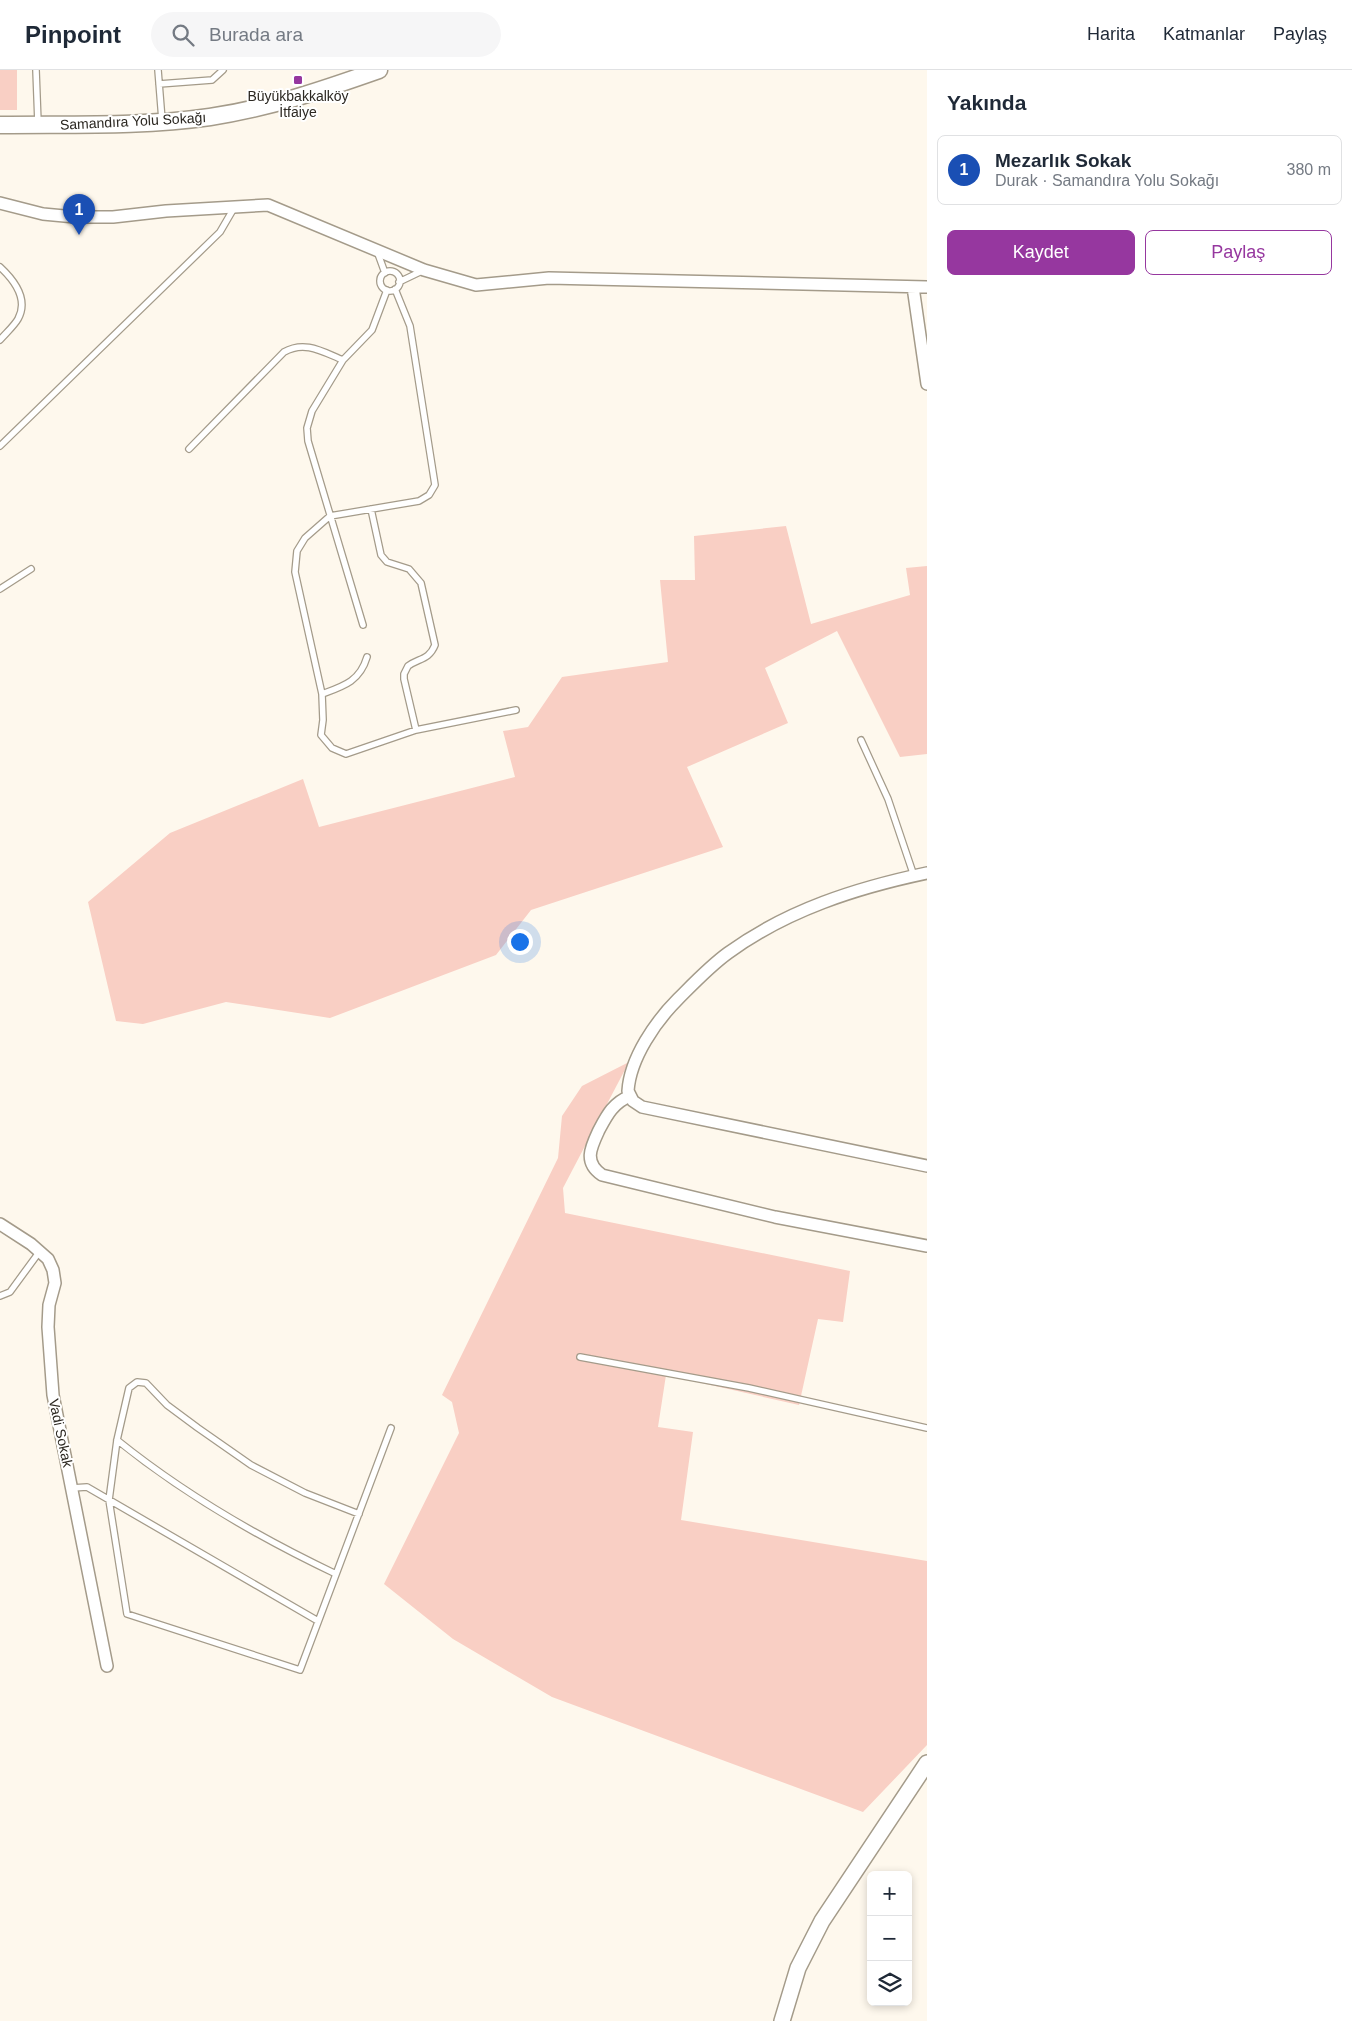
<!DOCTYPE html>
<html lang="tr">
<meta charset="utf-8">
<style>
:root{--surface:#fff;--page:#f6f6f7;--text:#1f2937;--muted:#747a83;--line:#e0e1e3;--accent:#96379f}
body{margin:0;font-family:Arial,sans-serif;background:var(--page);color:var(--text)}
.controls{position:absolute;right:15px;bottom:15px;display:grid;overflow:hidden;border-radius:8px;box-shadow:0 2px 8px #0003}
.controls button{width:45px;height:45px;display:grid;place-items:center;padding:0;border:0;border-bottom:1px solid var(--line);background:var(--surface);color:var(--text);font:25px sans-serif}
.you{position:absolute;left:519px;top:871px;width:18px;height:18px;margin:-12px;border:4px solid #fff;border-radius:50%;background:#1a73e8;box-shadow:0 0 0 8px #1a73e833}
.badge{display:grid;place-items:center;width:32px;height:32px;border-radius:50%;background:var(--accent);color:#fff;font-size:16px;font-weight:700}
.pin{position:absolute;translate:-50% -41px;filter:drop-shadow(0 1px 2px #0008)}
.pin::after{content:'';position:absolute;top:26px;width:18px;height:15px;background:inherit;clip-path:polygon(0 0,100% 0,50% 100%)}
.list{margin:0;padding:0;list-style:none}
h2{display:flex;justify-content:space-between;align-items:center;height:65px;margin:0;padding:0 20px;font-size:21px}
h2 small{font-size:16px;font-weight:400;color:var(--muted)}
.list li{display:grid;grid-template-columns:32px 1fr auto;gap:15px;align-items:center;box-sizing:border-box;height:70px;margin:0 10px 10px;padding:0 10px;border:1px solid var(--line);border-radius:8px}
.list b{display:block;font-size:19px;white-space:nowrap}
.list p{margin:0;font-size:16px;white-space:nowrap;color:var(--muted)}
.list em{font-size:16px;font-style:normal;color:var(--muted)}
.actions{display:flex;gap:10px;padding:15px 20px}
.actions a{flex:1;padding:11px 0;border:1px solid var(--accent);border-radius:8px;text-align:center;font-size:18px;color:var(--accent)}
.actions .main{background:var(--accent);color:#fff}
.icon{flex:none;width:28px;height:28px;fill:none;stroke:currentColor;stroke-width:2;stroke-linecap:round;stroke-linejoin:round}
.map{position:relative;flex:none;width:927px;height:1951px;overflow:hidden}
header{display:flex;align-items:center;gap:30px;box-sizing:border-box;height:70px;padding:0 25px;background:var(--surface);border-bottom:1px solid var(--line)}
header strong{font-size:24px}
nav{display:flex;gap:28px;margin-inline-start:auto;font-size:18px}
.search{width:350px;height:45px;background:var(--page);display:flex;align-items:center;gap:12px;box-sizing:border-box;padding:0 18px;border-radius:28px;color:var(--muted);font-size:19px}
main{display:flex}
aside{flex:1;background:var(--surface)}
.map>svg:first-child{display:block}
</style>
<header>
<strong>Pinpoint</strong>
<div class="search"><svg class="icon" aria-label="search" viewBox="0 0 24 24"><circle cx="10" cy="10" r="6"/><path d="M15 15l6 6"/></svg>Burada ara</div>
<nav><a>Harita</a><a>Katmanlar</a><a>Paylaş</a></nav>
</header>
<main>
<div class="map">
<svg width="927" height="1951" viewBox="0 0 927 1951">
<rect width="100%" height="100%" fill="#fef8ed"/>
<!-- green -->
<path fill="#f9cfc4" d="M0 0H17V40H0Z
M786 456 811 554 910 525 906 498 927 496V684L900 687 837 561 765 598 788 653 687 697 723 777 531 840 496 885 330 948 226 932 143 954 116 951 88 832 170 763 303 709 319 757 515 707 503 661 528 657 562 607 668 592 660 510H695L694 466Z
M629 992 563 1118 565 1143 850 1201 843 1252 818 1249 799 1335 666 1305 658 1357 693 1362 681 1450 927 1491V1675L863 1742 552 1627 453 1569 384 1514 459 1363 452 1332 442 1325 558 1088 562 1046 582 1016Z"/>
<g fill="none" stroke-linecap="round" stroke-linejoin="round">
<!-- service casing -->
<g stroke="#a49b8a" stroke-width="8">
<path id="service" d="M36 0 38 53
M158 0 162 50
M159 14 212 10 223 0
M377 181 385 203
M0 197C14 210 29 229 18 249 14 256 6 263 0 270
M380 211a10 10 0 1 1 20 0a10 10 0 1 1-20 0Z
M399 212 424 200
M395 219 410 256 435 415 429 425 419 431 330 446 305 468 297 481 295 502 322 624 323 650 321 665 332 678 346 684 416 660 516 640
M0 376 220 162 234 138
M189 379 284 282C305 270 323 282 343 290
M371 439 381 485 387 492 409 499 421 513 435 575C429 590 419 588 408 596L404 604V609L416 660
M0 519 31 499
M363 555 308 371 307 358 312 341 343 290 372 260 387 220
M322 624C344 616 360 611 367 587
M861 670 888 729 914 806
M0 1226 10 1222 40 1181
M580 1287 749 1318 927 1358
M117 1370C184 1424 258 1467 336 1504
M72 1418 87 1417 318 1551
M359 1444 305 1423 251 1395 198 1358 167 1335 146 1313 137 1312 129 1318 117 1370 109 1430 127 1544 300 1600 391 1358"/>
</g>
<!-- minor casing -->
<g stroke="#a49b8a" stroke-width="14">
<path id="minor" d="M0 133 43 144 75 147H113L166 141 268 135 424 200 476 215 549 208 927 217
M913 217 927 314
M927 803C856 818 787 840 728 883 710 896 694 913 678 929 656 951 630 988 628 1021L633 1031 642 1037 927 1096
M630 1026C613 1033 607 1045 599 1060 591 1077 583 1092 602 1105L775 1147 927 1176
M0 1154 31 1174 48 1189 53 1200 55 1213 49 1235 48 1257 53 1325 107 1596"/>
</g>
<!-- tertiary casing -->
<g stroke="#a49b8a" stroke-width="18">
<path id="tertiary" d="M782 1951 798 1898 822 1851 927 1693"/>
</g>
<!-- secondary casing -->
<g stroke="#a49b8a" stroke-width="19">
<path id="secondary" d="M0 55C70 54 141 57 210 47 270 38 322 20 379 0"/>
</g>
<!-- service -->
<use href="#service" stroke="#fff" stroke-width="5.5"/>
<!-- minor -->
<use href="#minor" stroke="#fff" stroke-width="11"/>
<!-- tertiary -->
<use href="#tertiary" stroke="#fff" stroke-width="15"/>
<!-- secondary -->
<use href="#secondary" stroke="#fff" stroke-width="16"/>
</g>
<!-- markers -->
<rect fill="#96379f" stroke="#fff" stroke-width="2" x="293" y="5" width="10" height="10" rx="2.5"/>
<g text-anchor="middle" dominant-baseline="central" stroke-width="4" stroke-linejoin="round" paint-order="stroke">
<!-- poi labels -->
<g font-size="14" fill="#2c2822" stroke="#fff">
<text x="298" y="26">Büyükbakkalköy<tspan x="298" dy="16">İtfaiye</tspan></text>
</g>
<!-- street labels -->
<g font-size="14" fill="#2c2822" stroke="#fff">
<text transform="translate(133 51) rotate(-3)">Samandıra Yolu Sokağı</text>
<text transform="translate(61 1363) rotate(78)">Vadi Sokak</text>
</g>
</g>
</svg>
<div class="controls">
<button>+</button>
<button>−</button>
<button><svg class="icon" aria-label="layers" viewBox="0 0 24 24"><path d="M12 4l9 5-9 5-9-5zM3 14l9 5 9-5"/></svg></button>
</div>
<div class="you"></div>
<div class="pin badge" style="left:79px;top:165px;background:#1a4fb4">1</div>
</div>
<aside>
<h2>Yakında<small></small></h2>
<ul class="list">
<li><span class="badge" style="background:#1a4fb4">1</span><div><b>Mezarlık Sokak</b><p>Durak · Samandıra Yolu Sokağı</p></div><em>380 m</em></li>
</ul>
<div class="actions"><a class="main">Kaydet</a><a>Paylaş</a></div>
</aside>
</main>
